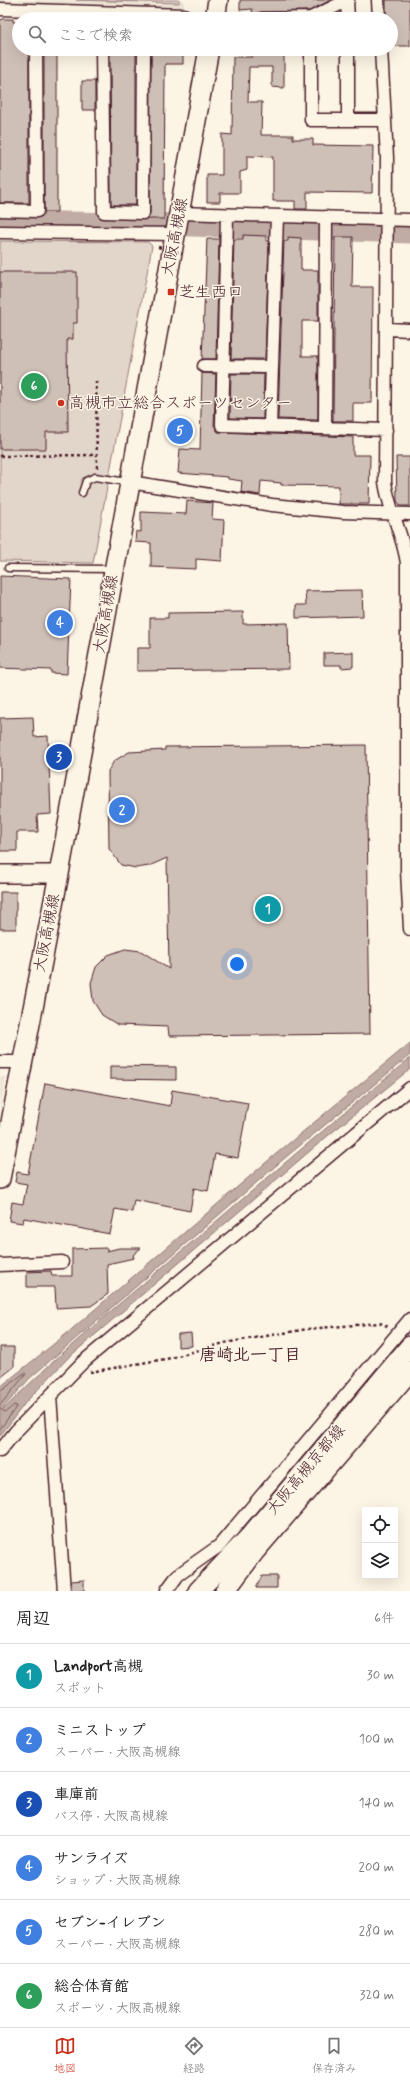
<!DOCTYPE html>
<html lang="ja">
<meta charset="utf-8">
<style>
:root{--surface:#fff;--page:#f6f6f6;--text:#222;--muted:#767676;--line:#e0e0e0;--accent:#c8321e}
body{margin:0;font-family:Mynerve,"Klee One",sans-serif;background:var(--page);color:var(--text)}
.controls{position:absolute;right:12px;bottom:12px;display:grid;overflow:hidden;border-radius:0px;box-shadow:0 4px 16px #0002}
.controls button{width:36px;height:36px;display:grid;place-items:center;padding:0;border:0;border-bottom:1px solid var(--line);background:var(--surface);color:var(--text);font:20px sans-serif}
.you{position:absolute;left:237px;top:964px;width:14px;height:14px;margin:-10px;border:3px solid #fff;border-radius:50%;background:#1a73e8;box-shadow:0 0 0 6px #1a73e833}
.badge{display:grid;place-items:center;width:26px;height:26px;border-radius:50%;background:var(--accent);color:#fff;font-size:13px;font-weight:700}
.pin{position:absolute;translate:-50% -50%;border:2px solid #fff;box-shadow:0 1px 4px #0006}
.list{margin:0;padding:0;list-style:none}
h2{display:flex;justify-content:space-between;align-items:center;height:52px;margin:0;padding:0 16px;font-size:17px}
h2 small{font-size:13px;font-weight:400;color:var(--muted)}
.list li{display:grid;grid-template-columns:26px 1fr auto;gap:12px;align-items:center;box-sizing:border-box;height:64px;padding:0 16px;border-top:1px solid var(--line)}
.list b{display:block;font-size:15px;white-space:nowrap}
.list p{margin:0;font-size:13px;white-space:nowrap;color:var(--muted)}
.list em{font-size:13px;font-style:normal;color:var(--muted)}
.icon{flex:none;width:22px;height:22px;fill:none;stroke:currentColor;stroke-width:2;stroke-linecap:round;stroke-linejoin:round}
.map{position:relative;flex:none;width:410px;height:1591px;overflow:hidden}
.search{position:absolute;background:var(--surface);box-shadow:0 4px 16px #0002;left:12px;right:12px;top:12px;height:44px;display:flex;align-items:center;gap:10px;box-sizing:border-box;padding:0 14px;border-radius:22px;color:var(--muted);font-size:15px}
.sheet{height:436px;background:var(--surface)}
nav{display:flex;justify-content:space-around;align-items:center;box-sizing:border-box;height:56px;border-top:1px solid var(--line);background:var(--surface);font-size:11px;color:var(--muted)}
nav a{display:grid;justify-items:center;gap:2px}
nav .on{color:var(--accent)}
.map>svg:first-child{display:block}
</style>
<div class="map">
<svg width="410" height="1591" viewBox="0 0 410 1591">
<rect width="100%" height="100%" fill="#fcf5e5"/>
<filter id="ink" filterUnits="userSpaceOnUse"><feTurbulence type="fractalNoise" baseFrequency=".025" numOctaves="2"/><feDisplacementMap in="SourceGraphic" scale="8" xChannelSelector="R" yChannelSelector="G"/><feConvolveMatrix kernelMatrix="1 2 1 2 8 2 1 2 1" color-interpolation-filters="sRGB"/></filter>
<g filter="url(#ink)">
<!-- built -->
<path fill="#eee5d7" d="M0 0H184V9L0 3Z
M0 1077H6L0 1112Z"/>
<!-- green -->
<path fill="#e2d5ca" stroke="#967a7a" d="M76 0H179V3Z
M0 241 148 242 152 246 93 563 0 561Z"/>
<!-- water -->
<path fill="#c0aca5" stroke="#917474" d="M410 1043V1055L286 1157 30 1378 3 1408H5C57 1355 115 1308 172 1259 251 1192 330 1124 410 1058V1069L324 1139 68 1358 26 1402 0 1436V1387L65 1335 270 1159Z"/>
<g fill="none" stroke-linecap="round" stroke-linejoin="round">
<!-- shore -->
<path stroke="#79575c" stroke-width="1" d="M0 1390 4 1389 24 1373 26 1374 0 1405
M0 1409 6 1412 14 1405 17 1406 0 1429"/>
<!-- river -->
<path stroke="#c0aca5" stroke-width="23" d="M0 222 191 225 410 232"/>
</g>
<!-- building -->
<path fill="#cfc0b7" stroke="#4a1f2b" d="M240 0H331L309 11 261 12 253 15 252 9 240 10Z
M386 0H410V46H391V17H386Z
M2 19H13V22H19V49H29V203H0V21Z
M44 49H57V212H44Z
M110 49H136V205H111Z
M151 49H183V64H165L164 219H147L150 213Z
M254 49H284V88L272 87V67H249L248 102H262L261 135H293V139H313V145L373 146 372 193 307 192V209H295V201H273V157L247 156V170L240 172V193H220V202H207V175H222V134L232 135 233 57H252V50Z
M82 81H95V110H82Z
M243 235 266 236V241H269L265 359H231L234 239H243Z
M288 237 301 238V270H318V321H302V356H318V420L278 419 284 241H288Z
M335 237H353L352 287H373L372 403H353V421H333Z
M207 239H219L216 359H202Z
M0 272H77V323H73V339H67L68 432H46V449H0Z
M202 373 216 374 214 425 218 432 353 437V455H370L369 504H339V486L281 485V483L261 481 260 495 241 492 242 481 228 479V477L178 473 180 449 200 450Z
M231 374H264L263 419 230 418Z
M396 457H410V506H401L397 501Z
M187 501 213 503 212 519 224 520 222 561 196 559V569L151 567V543L135 542 136 531 141 532V512L186 514Z
M0 576 71 579 67 674 51 673V670L0 668Z
M362 590 363 616 296 618V605H306L305 591Z
M243 612V624L288 623 289 669 137 671V648H150V618H168V613Z
M353 652V667L341 668V665H324V653Z
M33 717 34 737 48 736 51 814 37 815 38 832H17V851H0V718Z
M366 745 370 1034 169 1036 168 1027 118 1025 102 1015 93 1001 91 983 96 967 108 955 125 949 141 951 169 969 167 858 149 866 136 868 121 865 109 849 108 771 114 761 129 752 165 750V747Z
M0 892H16V929H0Z
M110 1066 176 1067V1080L110 1079Z
M45 1083 170 1106 172 1090 248 1103 238 1158 215 1154 208 1191 194 1188 190 1211 134 1200 132 1212 115 1209 110 1234 24 1218 23 1223 9 1221 12 1202 23 1204 27 1184 15 1182 17 1172 28 1174Z
M107 1248V1251L119 1248H141L133 1255 134 1258 107 1264 108 1294 91 1306 56 1308 55 1287H27V1272L51 1271 52 1276H72V1249Z
M191 1333 192 1346 178 1347V1334Z
M0 1347H14V1367L0 1378Z
M262 1576H277V1588H256Z
M84 1580V1591H71V1581Z"/>
<g fill="none" stroke-linecap="round" stroke-linejoin="round">
<!-- lane casing -->
<g stroke="#4a1f2b" stroke-width="9">
<path id="lane" d="M82 493 86 481 95 477 127 482
M8 568 112 569"/>
</g>
<!-- street casing -->
<g stroke="#4a1f2b" stroke-width="15">
<path id="street" d="M347 0 348 19
M378 0 379 19
M0 9 184 15
M261 19 311 18 348 0
M102 49 104 212 143 213 144 49
M311 49V120H385
M348 49V120
M381 49 387 158 385 482C389 511 403 534 407 563V870L410 929
M0 210 37 211 36 49
M180 213 410 220
M227 215 222 425 386 430
M0 232 175 234
M387 329 410 330
M204 366 272 367
M270 426 277 216
M325 428 326 217
M130 482 272 505 343 512 410 514
M0 1062H22
M0 1265 62 1262
M50 1396 64 1591
M0 1451 16 1431 83 1362 410 1088
M167 1590 178 1575 219 1546 410 1319"/>
</g>
<!-- secondary casing -->
<g stroke="#4a1f2b" stroke-width="20">
<path id="secondary" d="M0 874H59"/>
</g>
<!-- primary casing -->
<g stroke="#4a1f2b" stroke-width="22">
<path id="primary" d="M215 19 218 0
M0 1179 59 874 209 49
M198 1591 250 1536 410 1346
M225 1591 255 1551 410 1371"/>
</g>
<!-- path -->
<path stroke="#4a1f2b" stroke-width="2.5" stroke-dasharray="3 3" stroke-linecap="butt" d="M96 381 97 469
M0 456 97 455
M90 1372 171 1358 224 1343 308 1329 380 1323 390 1327"/>
<!-- lane -->
<use href="#lane" stroke="#fcf5e5" stroke-width="6"/>
<!-- street -->
<use href="#street" stroke="#fcf5e5" stroke-width="12"/>
<!-- secondary -->
<use href="#secondary" stroke="#fcf5e5" stroke-width="17"/>
<!-- primary -->
<use href="#primary" stroke="#fcf5e5" stroke-width="19"/>
<!-- path-bridge -->
<path stroke="#4a1f2b" stroke-width="2.5" stroke-dasharray="3 3" stroke-linecap="butt" d="M158 247 183 254"/>
</g>
</g>
<!-- markers -->
<g fill="#c8321e" stroke="#fcf5e5" stroke-width="1.5">
<rect x="167" y="288" width="8" height="8" rx="2"/>
<circle cx="61" cy="403" r="4"/>
</g>
<g text-anchor="middle" dominant-baseline="central" stroke-width="3" stroke-linejoin="round" paint-order="stroke">
<!-- street labels -->
<g font-size="16" fill="#4a1f2b" stroke="#fcf5e5">
<text transform="translate(175 237) rotate(-79)">大阪高槻線</text>
<text transform="translate(106 614) rotate(-80)">大阪高槻線</text>
<text transform="translate(47 933) rotate(-79)">大阪高槻線</text>
<text transform="translate(306 1470) rotate(-50)">大阪高槻京都線</text>
</g>
<!-- poi labels -->
<g font-size="16" fill="#4a1f2b" stroke="#fcf5e5" text-anchor="start">
<text x="179" y="292">芝生西口</text>
<text x="69" y="403">高槻市立総合スポーツセンター</text>
</g>
<!-- neighbourhood labels -->
<g font-size="17" font-weight="bold" fill="#4a1f2b" stroke="#fcf5e5">
<text x="250" y="1355">唐崎北一丁目</text>
</g>
</g>
</svg>
<div class="controls">
<button><svg class="icon" aria-label="locate" viewBox="0 0 24 24"><circle cx="12" cy="12" r="6"/><path d="M12 2v4M12 18v4M2 12h4M18 12h4"/></svg></button>
<button><svg class="icon" aria-label="layers" viewBox="0 0 24 24"><path d="M12 4l9 5-9 5-9-5zM3 14l9 5 9-5"/></svg></button>
</div>
<div class="you"></div>
<div class="pin badge" style="left:268px;top:909px;background:#0f9aa8">1</div>
<div class="pin badge" style="left:122px;top:810px;background:#3f7fe0">2</div>
<div class="pin badge" style="left:59px;top:757px;background:#1a4fb4">3</div>
<div class="pin badge" style="left:60px;top:623px;background:#3f7fe0">4</div>
<div class="pin badge" style="left:180px;top:431px;background:#3f7fe0">5</div>
<div class="pin badge" style="left:34px;top:386px;background:#2e9e5b">6</div>
<div class="search"><svg class="icon" aria-label="search" viewBox="0 0 24 24"><circle cx="10" cy="10" r="6"/><path d="M15 15l6 6"/></svg>ここで検索</div>
</div>
<section class="sheet">
<h2>周辺<small>6件</small></h2>
<ul class="list">
<li><span class="badge" style="background:#0f9aa8">1</span><div><b>Landport高槻</b><p>スポット</p></div><em>30 m</em></li>
<li><span class="badge" style="background:#3f7fe0">2</span><div><b>ミニストップ</b><p>スーパー · 大阪高槻線</p></div><em>100 m</em></li>
<li><span class="badge" style="background:#1a4fb4">3</span><div><b>車庫前</b><p>バス停 · 大阪高槻線</p></div><em>140 m</em></li>
<li><span class="badge" style="background:#3f7fe0">4</span><div><b>サンライズ</b><p>ショップ · 大阪高槻線</p></div><em>200 m</em></li>
<li><span class="badge" style="background:#3f7fe0">5</span><div><b>セブン-イレブン</b><p>スーパー · 大阪高槻線</p></div><em>280 m</em></li>
<li><span class="badge" style="background:#2e9e5b">6</span><div><b>総合体育館</b><p>スポーツ · 大阪高槻線</p></div><em>320 m</em></li>
</ul>
</section>
<nav>
<a class="on"><svg class="icon" aria-label="map" viewBox="0 0 24 24"><path d="M3 6l6-2 6 2 6-2v14l-6 2-6-2-6 2zM9 4v14M15 6v14"/></svg>地図</a>
<a><svg class="icon" aria-label="directions" viewBox="0 0 24 24"><path d="M12 3l9 9-9 9-9-9zM9 14v-3h6M13 9l2 2-2 2"/></svg>経路</a>
<a><svg class="icon" aria-label="saved" viewBox="0 0 24 24"><path d="M7 4h10v16l-5-4-5 4z"/></svg>保存済み</a>
</nav>
